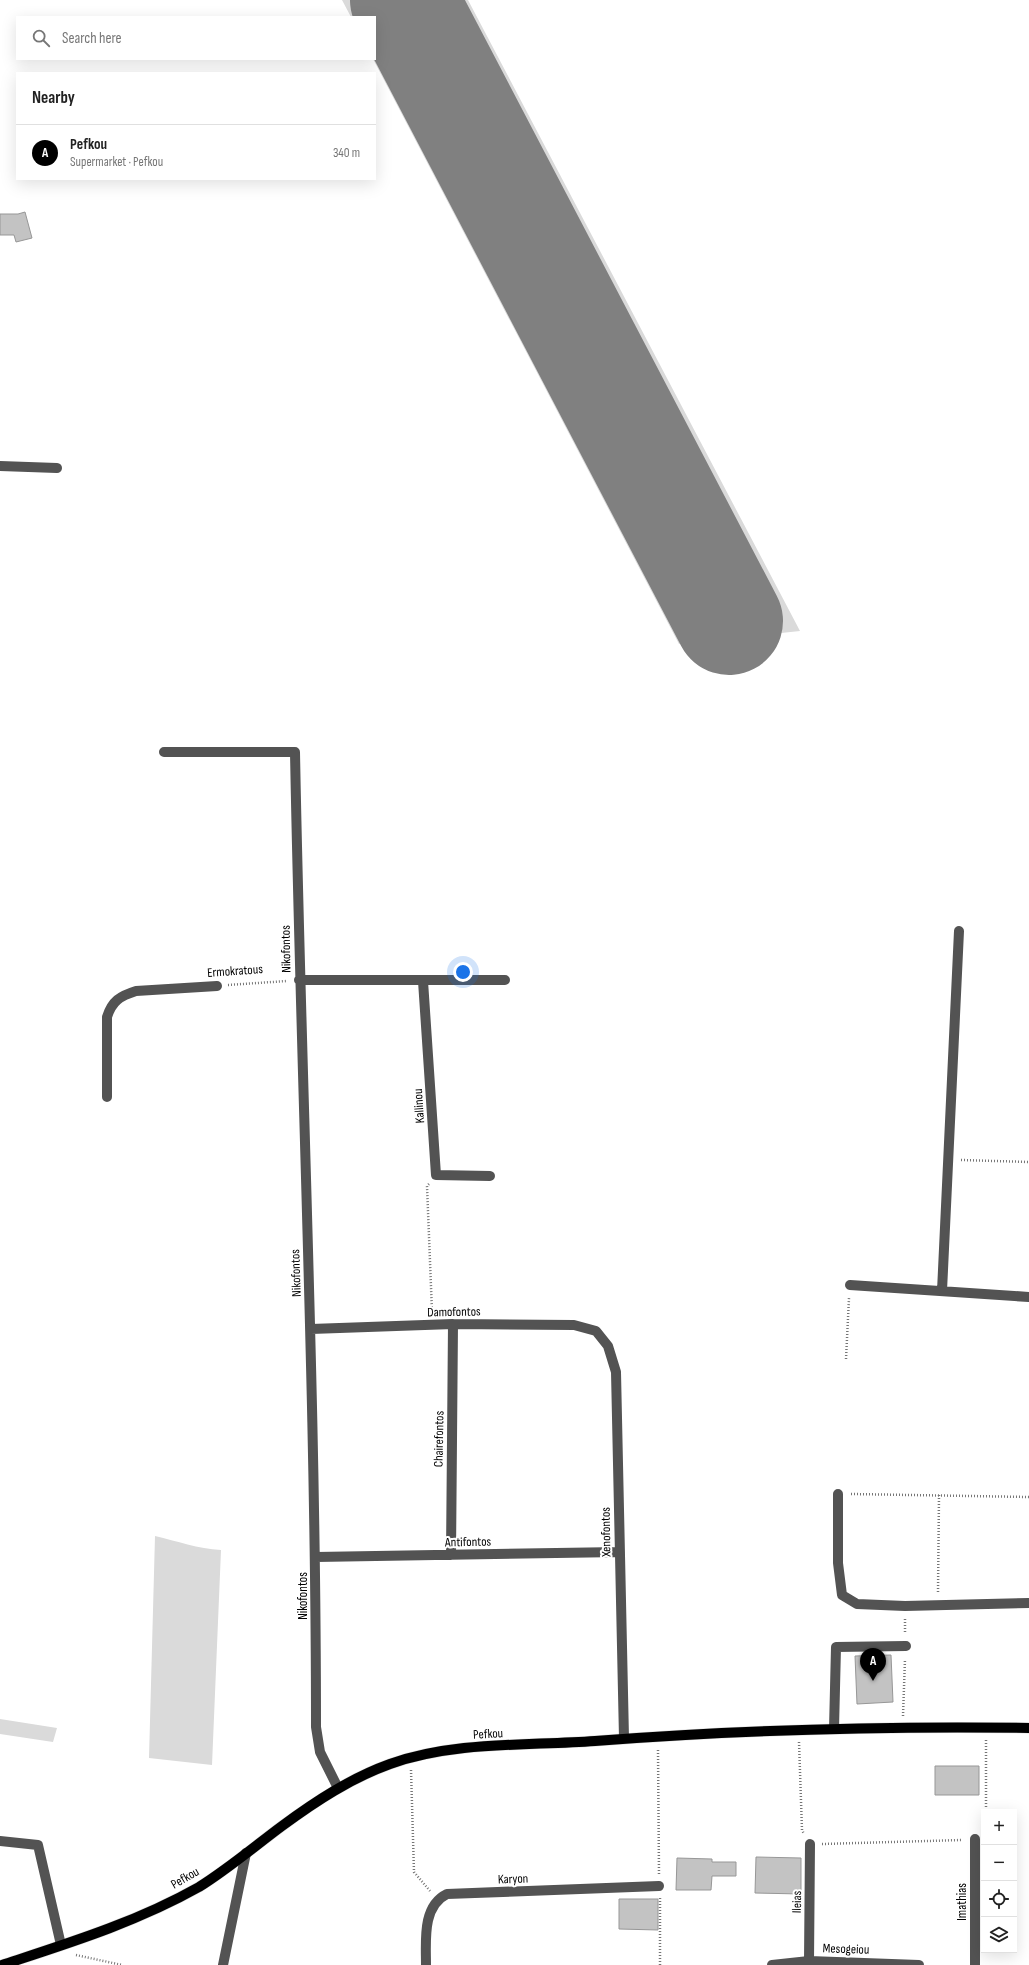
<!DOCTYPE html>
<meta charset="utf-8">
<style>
:root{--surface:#fff;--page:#f6f6f6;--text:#222;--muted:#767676;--line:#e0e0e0;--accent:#000}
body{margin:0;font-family:"Sofia Sans Condensed",sans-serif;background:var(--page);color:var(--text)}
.controls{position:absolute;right:12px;bottom:12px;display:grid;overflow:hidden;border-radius:0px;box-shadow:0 4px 16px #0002}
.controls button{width:36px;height:36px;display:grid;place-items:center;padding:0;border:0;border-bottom:1px solid var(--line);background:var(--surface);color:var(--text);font:20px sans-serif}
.you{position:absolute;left:463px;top:972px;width:14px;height:14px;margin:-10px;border:3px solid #fff;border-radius:50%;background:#1a73e8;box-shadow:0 0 0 6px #1a73e833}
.badge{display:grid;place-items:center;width:26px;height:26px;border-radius:50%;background:var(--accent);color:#fff;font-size:13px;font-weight:700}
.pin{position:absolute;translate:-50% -33px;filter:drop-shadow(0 1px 2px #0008)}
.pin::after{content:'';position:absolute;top:21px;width:14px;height:12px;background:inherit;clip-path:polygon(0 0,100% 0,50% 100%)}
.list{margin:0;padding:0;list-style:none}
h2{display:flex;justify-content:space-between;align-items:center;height:52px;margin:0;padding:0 16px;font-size:17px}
h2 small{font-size:13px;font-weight:400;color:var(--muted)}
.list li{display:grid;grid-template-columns:26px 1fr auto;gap:12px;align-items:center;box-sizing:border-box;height:56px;padding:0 16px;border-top:1px solid var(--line)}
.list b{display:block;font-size:15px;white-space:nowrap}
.list p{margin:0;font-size:13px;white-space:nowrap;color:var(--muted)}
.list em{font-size:13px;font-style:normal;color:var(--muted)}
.icon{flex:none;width:22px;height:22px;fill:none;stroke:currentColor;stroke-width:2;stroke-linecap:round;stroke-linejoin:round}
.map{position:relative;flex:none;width:1029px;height:1965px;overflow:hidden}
.search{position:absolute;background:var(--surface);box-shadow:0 4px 16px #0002;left:16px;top:16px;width:360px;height:44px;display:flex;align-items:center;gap:10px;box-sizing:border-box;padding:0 14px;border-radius:0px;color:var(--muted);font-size:15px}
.panel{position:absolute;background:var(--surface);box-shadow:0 4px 16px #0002;left:16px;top:72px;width:360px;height:108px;border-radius:0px}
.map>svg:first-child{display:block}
</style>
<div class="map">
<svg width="1029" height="1965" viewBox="0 0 1029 1965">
<rect width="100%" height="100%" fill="#fff"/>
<!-- green -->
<path fill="#dadada" d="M342 0H375L707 636 768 628 437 0H468L800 631 679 644 373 59H375V17H351Z
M155 1536C177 1541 198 1549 221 1550L212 1765 149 1758Z
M0 1719 57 1728 53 1742 0 1734Z"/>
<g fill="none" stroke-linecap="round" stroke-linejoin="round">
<!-- runway -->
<path stroke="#808080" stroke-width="108" d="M404 0 729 621"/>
</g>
<!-- building -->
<path fill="#c3c3c3" stroke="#979797" d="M25 212 32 238 16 242 14 235H0V214H18Z
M891 1655 893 1702 857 1704 855 1656Z
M935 1766H979V1795H935Z
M756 1857 801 1858V1894L755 1893Z
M677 1858 712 1859V1862H736V1876H712L711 1890H676Z
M619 1899H658V1930L619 1929Z"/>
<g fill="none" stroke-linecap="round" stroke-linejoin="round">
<!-- major casing -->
<g stroke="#dbdbdb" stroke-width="11">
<path id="major" d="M2 1965C69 1943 137 1922 199 1887 228 1869 255 1846 282 1826 316 1801 351 1778 390 1764 455 1741 527 1746 595 1741 739 1730 884 1726 1029 1728"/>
</g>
<!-- path -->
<path stroke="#757575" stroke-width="2.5" stroke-dasharray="1 2" stroke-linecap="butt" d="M228 985 287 981
M961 1160 1029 1162
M429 1184 427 1186 432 1312
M846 1359 849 1298
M851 1494 1029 1497
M938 1592 939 1495
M905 1619V1634
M903 1716 905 1659
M986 1740V1812
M799 1742 802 1830 804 1834
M658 1750 659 1875
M411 1770 414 1872 430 1891
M822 1844 962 1840
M660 1898V1965
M76 1955 122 1965"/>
<!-- minor -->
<path stroke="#535353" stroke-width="10" d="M0 466 57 468
M164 752H295C301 1077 316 1402 316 1727L320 1752 338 1788
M299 980H505
M423 981 436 1175 490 1176
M107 1097V1017C112 1001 120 996 136 991L217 986
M850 1285 1029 1297
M942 1291 959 931
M311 1329 453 1324 574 1325 596 1331 608 1346 616 1372 624 1738
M838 1494V1563L842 1595 857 1604 905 1606 1029 1603
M451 1555 453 1324
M316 1557 620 1552
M834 1729 836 1647 906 1646
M975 1839V1965
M0 1841 38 1845 61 1945
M809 1961 810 1844
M223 1965 246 1853
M426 1965C426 1941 422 1906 447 1894L659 1886
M772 1965 809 1961 919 1965"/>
<!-- major -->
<use href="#major" stroke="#000" stroke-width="10"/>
</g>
<g text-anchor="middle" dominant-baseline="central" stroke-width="4" stroke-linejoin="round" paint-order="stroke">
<!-- street labels -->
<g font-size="13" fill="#000" stroke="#fff">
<text transform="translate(286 949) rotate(-91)">Nikofontos</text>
<text transform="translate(235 971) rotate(-4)">Ermokratous</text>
<text transform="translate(419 1106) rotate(-94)">Kallinou</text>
<text transform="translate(296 1273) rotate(-92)">Nikofontos</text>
<text transform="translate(454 1312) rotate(-1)">Damofontos</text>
<text transform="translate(439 1439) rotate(-89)">Chairefontos</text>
<text transform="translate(606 1532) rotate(-91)">Xenofontos</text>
<text transform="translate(468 1542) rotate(-1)">Antifontos</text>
<text transform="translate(303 1596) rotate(-90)">Nikofontos</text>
<text transform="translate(488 1734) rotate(-3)">Pefkou</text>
<text transform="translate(185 1878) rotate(-30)">Pefkou</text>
<text transform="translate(513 1879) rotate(-2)">Karyon</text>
<text transform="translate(797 1902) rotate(-89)">Ileias</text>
<text transform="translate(962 1902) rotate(-90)">Imathias</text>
<text transform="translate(846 1949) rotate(2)">Mesogeiou</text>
</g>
</g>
</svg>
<div class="controls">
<button>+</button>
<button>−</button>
<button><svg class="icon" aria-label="locate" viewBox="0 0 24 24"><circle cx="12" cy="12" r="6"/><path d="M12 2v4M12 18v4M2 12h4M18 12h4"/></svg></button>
<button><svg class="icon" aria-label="layers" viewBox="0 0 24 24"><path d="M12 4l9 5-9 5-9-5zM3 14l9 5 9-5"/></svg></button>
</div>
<div class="you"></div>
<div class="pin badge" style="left:873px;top:1681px">A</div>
<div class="search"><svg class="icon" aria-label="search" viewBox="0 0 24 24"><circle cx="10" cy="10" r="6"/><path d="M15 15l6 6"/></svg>Search here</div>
<section class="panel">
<h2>Nearby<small></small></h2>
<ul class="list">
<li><span class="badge">A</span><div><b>Pefkou</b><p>Supermarket · Pefkou</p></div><em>340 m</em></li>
</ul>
</section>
</div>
